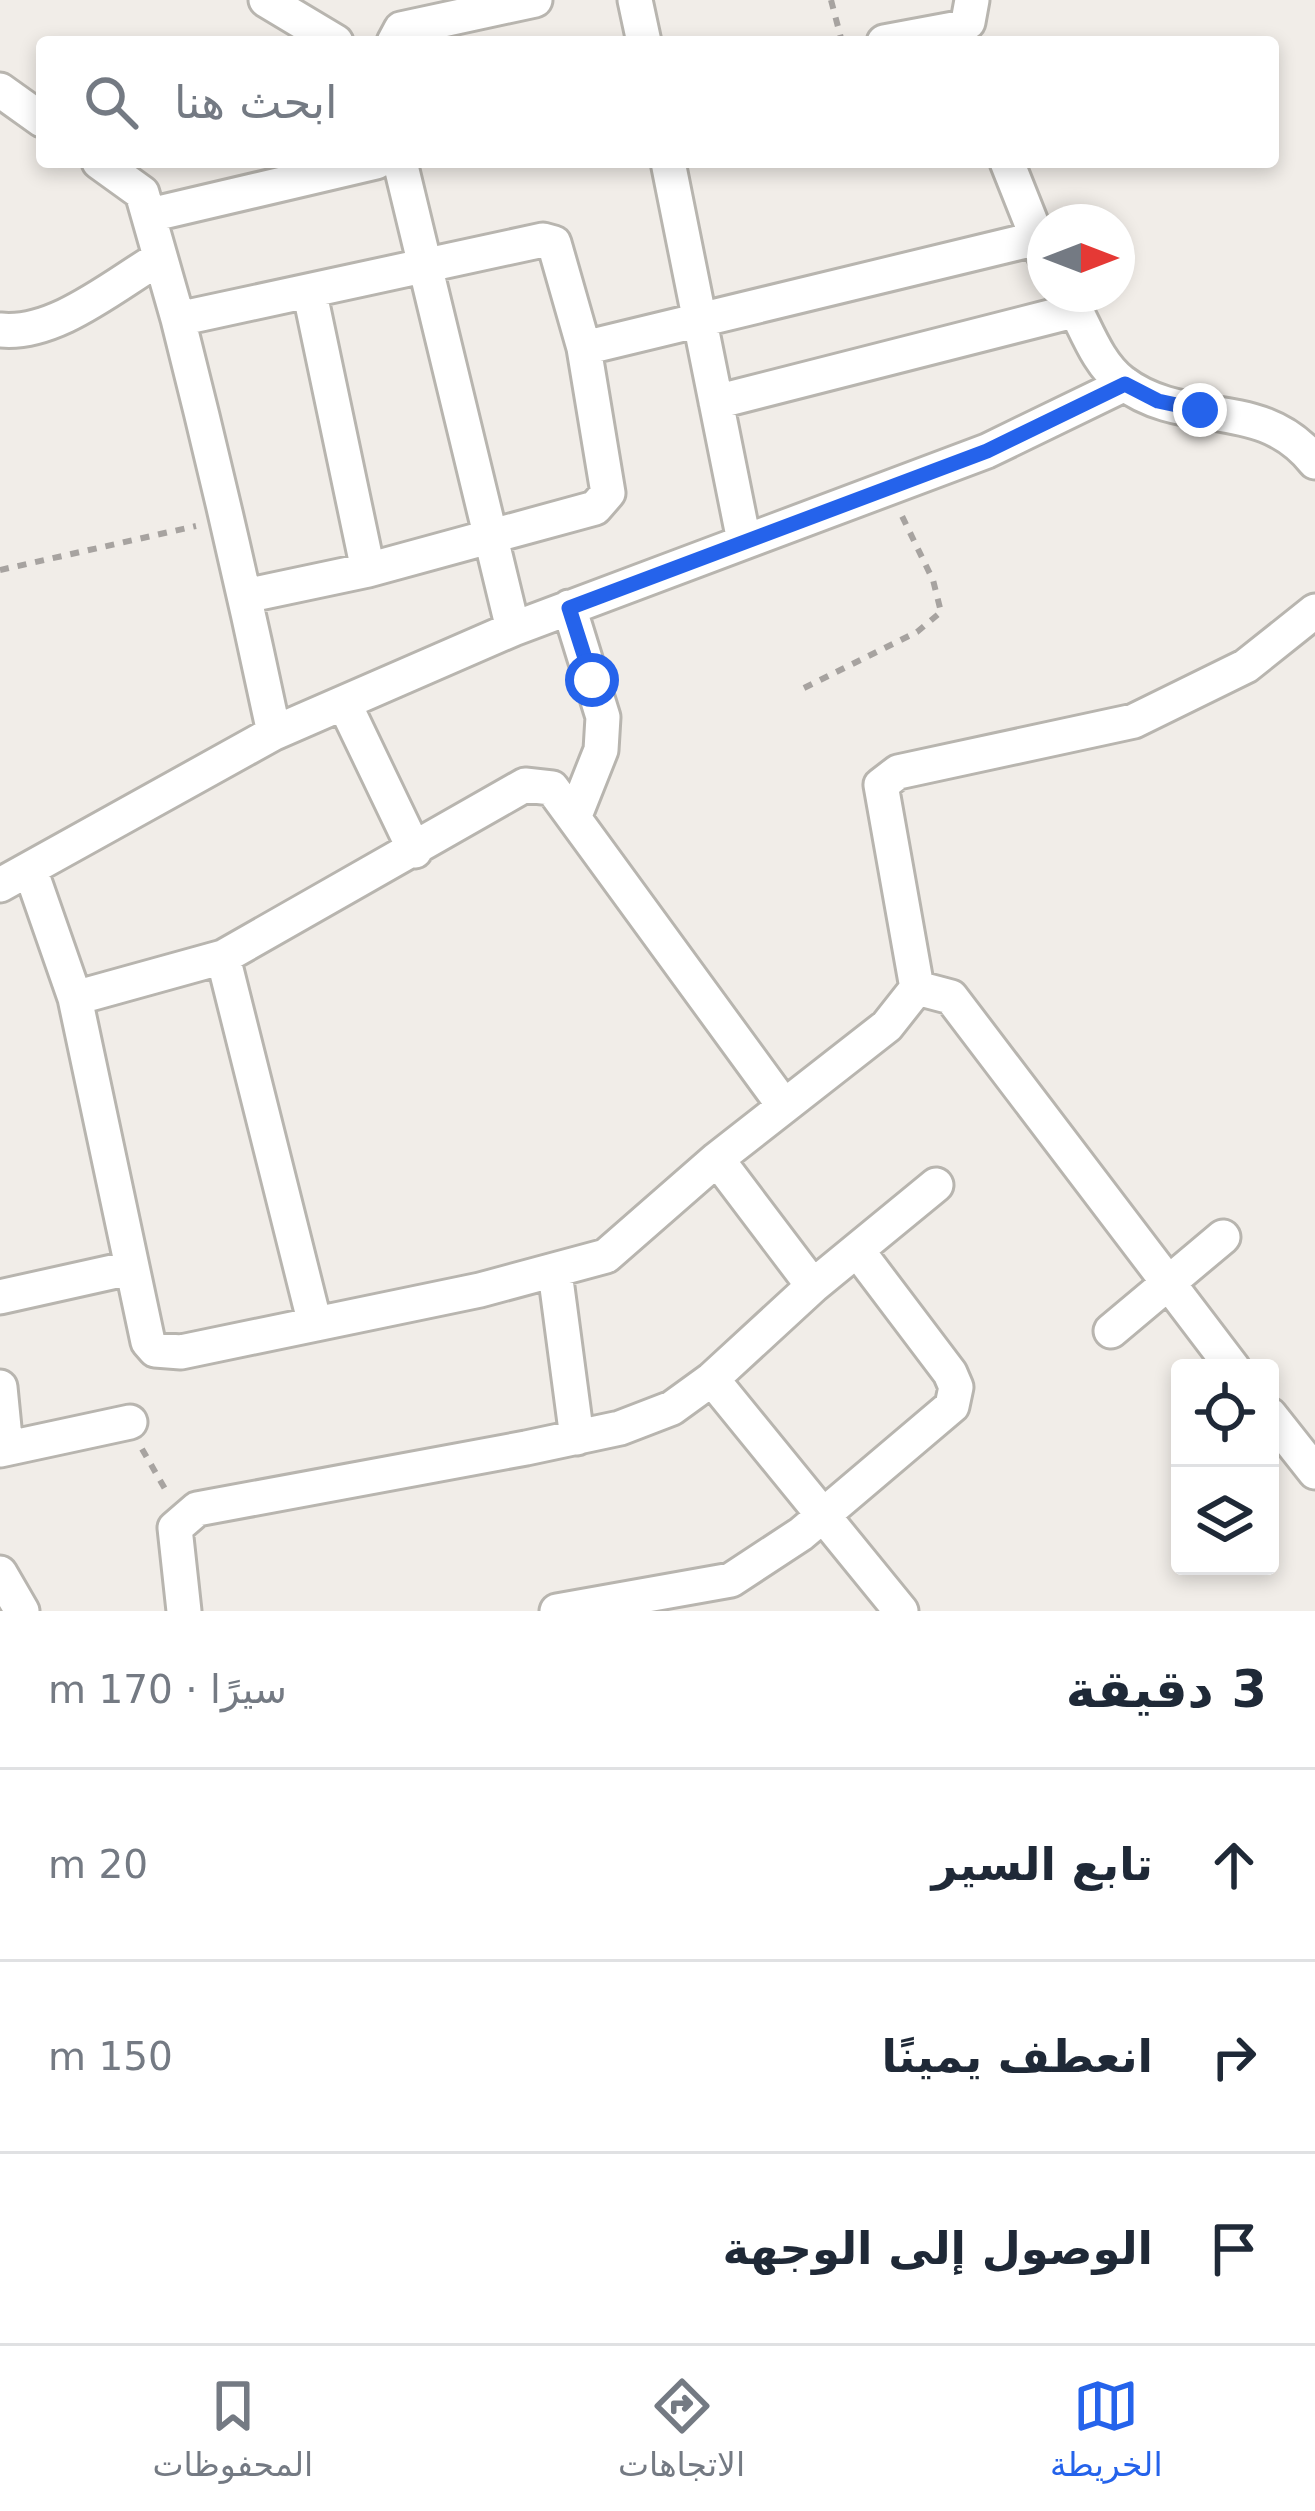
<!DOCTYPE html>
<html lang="ar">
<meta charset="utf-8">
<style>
:root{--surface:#fff;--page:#f2f2f3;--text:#1f2937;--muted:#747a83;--line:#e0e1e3;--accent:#2563eb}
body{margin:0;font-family:"DejaVu Sans",Cairo,sans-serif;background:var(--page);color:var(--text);direction:rtl}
.controls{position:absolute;right:36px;bottom:36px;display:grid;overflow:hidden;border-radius:12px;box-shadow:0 6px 18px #0003}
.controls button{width:108px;height:108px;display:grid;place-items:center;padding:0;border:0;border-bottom:3px solid var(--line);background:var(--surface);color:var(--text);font:60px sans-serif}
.compass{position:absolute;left:1027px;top:204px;width:108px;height:108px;border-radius:50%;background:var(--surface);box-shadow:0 6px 18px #0003;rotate:90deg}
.stop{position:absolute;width:36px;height:36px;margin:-27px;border:9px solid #2563eb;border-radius:50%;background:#fff}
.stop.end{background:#2563eb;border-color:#fff;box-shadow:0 3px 12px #0008}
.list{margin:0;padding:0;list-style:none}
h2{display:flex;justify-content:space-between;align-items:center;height:156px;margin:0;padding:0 48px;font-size:51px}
h2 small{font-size:39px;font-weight:400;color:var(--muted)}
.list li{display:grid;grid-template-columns:78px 1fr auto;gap:36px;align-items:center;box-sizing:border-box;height:192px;padding:0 48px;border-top:3px solid var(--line)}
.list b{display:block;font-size:45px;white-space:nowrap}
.list em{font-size:39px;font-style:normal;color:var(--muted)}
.icon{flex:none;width:66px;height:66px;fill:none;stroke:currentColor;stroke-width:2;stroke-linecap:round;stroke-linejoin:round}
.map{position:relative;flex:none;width:1315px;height:1611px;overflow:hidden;direction:ltr}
.search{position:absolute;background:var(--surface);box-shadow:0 6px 18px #0003;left:36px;right:36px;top:36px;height:132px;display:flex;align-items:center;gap:30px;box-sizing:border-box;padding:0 42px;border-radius:12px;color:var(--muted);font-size:45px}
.sheet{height:732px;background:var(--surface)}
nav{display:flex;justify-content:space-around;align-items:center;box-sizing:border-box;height:168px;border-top:3px solid var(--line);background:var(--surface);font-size:33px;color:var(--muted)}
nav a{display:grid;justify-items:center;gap:6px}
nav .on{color:var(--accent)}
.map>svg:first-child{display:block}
</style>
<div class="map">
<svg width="1315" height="1611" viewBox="0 0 1315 1611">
<rect width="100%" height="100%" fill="#f1ede8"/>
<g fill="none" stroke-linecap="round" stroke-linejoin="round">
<!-- minor casing -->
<g stroke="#b8b5af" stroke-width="39">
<path id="minor" d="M266 0 336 42
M635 0 644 42
M394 42 401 29 535 0
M884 42 959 28 968 22 972 0
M0 90 42 120
M99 162 142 193 178 319
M400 162 513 629
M668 162 744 541
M1007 162 1044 255
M150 215 376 162
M310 294 368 570
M1068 296C1085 324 1095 361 1122 382 1185 430 1261 394 1315 462
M0 330C55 336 114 285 160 258
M584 348 1034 239
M716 402 1077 310
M245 596 368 570 595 508 608 493 584 348 554 243 543 240 178 319C213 457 245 595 274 733
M569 607 603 717 601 750 574 818
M345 705 415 851
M30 869 75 998 148 1342 155 1350 181 1352 480 1290 606 1256 717 1159 887 1026 917 988 881 785 898 772 1134 721 1246 666 1315 611
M0 885 274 733 513 629 987 451 1125 384
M223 957 315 1324
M917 988 951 997 1233 1368
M75 998 223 957 525 785 552 788 784 1106
M717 1159 813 1286
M555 1272 577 1438
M0 1297 130 1268
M1111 1331 1223 1237
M712 1379 901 1611
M0 1387 6 1448
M1270 1415 1315 1472
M0 1450 130 1422
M0 1573 22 1611
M184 1611 175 1528 197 1509 526 1448 620 1428 672 1408 712 1379 813 1286 936 1185
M557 1611 731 1580 801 1534 952 1406 956 1387 950 1373 857 1250"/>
</g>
<!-- path -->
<path stroke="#a7a3a0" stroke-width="6" stroke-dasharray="9 9" stroke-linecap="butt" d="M831 0 842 42
M0 570 196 526
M804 688 917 632 941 612 933 580 900 512
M142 1449 168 1494"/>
<!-- minor -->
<use href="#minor" stroke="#fff" stroke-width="33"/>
</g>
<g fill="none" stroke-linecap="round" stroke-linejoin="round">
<!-- route -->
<path stroke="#2563eb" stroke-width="15" d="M592 680 569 608 987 451 1125 384 1158 401 1200 410"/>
</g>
</svg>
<div class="controls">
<button><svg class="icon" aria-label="locate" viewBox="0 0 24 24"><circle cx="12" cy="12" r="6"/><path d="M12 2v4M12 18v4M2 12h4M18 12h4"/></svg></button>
<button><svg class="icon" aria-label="layers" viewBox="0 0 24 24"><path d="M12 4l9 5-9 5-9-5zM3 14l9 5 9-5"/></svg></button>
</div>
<svg class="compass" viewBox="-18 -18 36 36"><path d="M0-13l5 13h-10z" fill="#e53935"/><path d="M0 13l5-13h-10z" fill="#747a83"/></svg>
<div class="stop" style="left:592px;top:680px"></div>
<div class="stop end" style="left:1200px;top:410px"></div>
<div class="search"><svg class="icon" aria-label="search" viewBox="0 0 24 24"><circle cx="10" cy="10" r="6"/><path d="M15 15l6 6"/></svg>ابحث هنا</div>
</div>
<section class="sheet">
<h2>3 دقيقة<small>سيرًا · 170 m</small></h2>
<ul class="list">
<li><svg class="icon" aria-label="ahead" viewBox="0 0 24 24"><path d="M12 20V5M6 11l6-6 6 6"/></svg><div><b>تابع السير</b></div><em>20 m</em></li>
<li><svg class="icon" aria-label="right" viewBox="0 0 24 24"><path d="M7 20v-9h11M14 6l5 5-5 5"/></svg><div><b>انعطف يمينًا</b></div><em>150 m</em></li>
<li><svg class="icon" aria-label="arrive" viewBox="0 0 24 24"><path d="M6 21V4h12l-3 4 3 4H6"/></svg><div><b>الوصول إلى الوجهة</b></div></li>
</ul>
</section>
<nav>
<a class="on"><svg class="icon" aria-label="map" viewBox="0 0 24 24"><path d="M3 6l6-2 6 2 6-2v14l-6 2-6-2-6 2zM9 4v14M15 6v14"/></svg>الخريطة</a>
<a><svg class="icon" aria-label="directions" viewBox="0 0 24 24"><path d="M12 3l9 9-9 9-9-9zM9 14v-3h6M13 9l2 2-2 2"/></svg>الاتجاهات</a>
<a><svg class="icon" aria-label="saved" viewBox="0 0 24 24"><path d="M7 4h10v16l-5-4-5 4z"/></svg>المحفوظات</a>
</nav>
